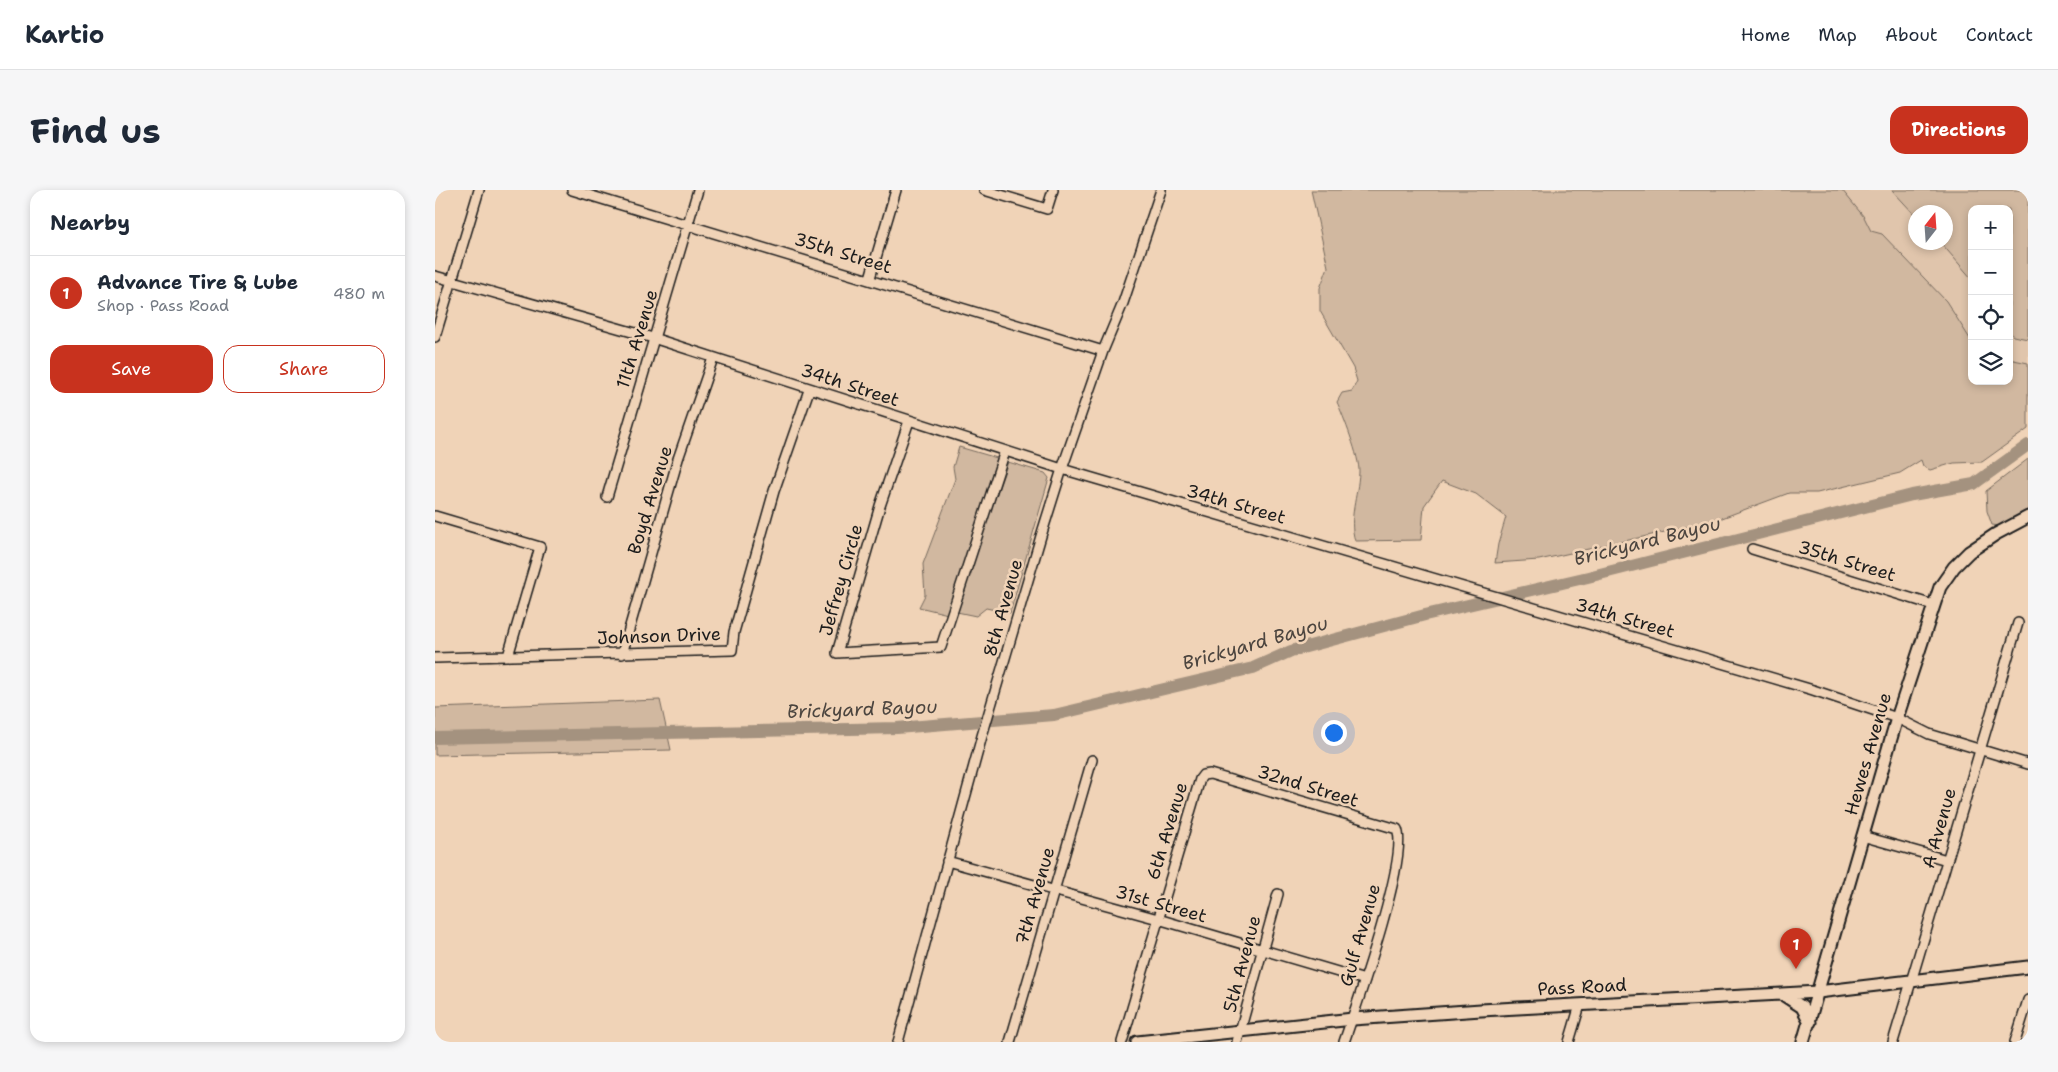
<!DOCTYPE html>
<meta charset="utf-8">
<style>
:root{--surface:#fff;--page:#f6f6f7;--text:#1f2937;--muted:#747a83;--line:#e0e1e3;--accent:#c8321e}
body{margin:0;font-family:"Shantell Sans",sans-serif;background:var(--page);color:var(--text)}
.controls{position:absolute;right:15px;top:15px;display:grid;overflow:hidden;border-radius:10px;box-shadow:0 2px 8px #0003}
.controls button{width:45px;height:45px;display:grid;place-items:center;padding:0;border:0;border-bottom:1px solid var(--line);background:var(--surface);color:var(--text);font:25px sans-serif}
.compass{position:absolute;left:1473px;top:15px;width:45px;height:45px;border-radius:50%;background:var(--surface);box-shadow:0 2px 8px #0003;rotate:17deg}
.you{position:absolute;left:898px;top:542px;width:18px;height:18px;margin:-12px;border:4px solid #fff;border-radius:50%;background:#1a73e8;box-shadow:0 0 0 8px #1a73e833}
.badge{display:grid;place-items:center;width:32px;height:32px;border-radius:50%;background:var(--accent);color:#fff;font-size:16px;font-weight:700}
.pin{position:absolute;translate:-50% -41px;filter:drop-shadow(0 1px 2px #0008)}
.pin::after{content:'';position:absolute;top:26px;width:18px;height:15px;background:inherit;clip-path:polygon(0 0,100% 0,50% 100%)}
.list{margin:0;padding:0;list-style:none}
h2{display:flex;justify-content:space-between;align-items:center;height:65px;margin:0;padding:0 20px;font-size:21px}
h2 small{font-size:16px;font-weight:400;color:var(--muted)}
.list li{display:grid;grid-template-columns:32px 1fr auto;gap:15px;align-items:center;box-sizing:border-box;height:75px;padding:0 20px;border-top:1px solid var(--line)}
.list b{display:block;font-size:19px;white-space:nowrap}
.list p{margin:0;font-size:16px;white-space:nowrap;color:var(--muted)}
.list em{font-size:16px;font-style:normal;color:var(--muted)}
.actions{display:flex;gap:10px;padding:15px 20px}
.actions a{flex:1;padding:11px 0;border:1px solid var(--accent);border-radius:15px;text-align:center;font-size:18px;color:var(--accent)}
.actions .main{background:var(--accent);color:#fff}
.icon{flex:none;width:28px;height:28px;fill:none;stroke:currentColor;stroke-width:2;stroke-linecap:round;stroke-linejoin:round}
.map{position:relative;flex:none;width:1593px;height:852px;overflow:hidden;border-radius:15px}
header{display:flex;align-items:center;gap:30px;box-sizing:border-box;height:70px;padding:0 25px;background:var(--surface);border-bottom:1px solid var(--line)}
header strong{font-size:24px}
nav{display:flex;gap:28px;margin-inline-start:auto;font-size:18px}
.intro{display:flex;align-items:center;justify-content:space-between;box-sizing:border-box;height:120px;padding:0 30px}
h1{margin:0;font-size:35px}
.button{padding:12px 22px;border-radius:15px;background:var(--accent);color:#fff;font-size:18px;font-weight:700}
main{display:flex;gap:30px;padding:0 30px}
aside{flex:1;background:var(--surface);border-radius:15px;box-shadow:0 2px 8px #0003}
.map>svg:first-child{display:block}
</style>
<header>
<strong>Kartio</strong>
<nav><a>Home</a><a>Map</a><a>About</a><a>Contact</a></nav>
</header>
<div class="intro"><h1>Find us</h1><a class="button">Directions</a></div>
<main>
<aside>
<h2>Nearby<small></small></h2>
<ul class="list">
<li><span class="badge">1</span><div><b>Advance Tire &amp; Lube</b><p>Shop · Pass Road</p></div><em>480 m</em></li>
</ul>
<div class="actions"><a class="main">Save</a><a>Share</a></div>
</aside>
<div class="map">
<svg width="1593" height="852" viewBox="0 0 1593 852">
<rect width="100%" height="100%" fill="#f0d3b7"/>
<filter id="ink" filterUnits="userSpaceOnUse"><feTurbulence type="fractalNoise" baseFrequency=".02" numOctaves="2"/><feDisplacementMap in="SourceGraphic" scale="10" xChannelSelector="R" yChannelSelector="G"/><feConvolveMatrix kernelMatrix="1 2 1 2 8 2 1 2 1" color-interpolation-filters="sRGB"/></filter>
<g filter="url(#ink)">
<!-- built -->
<path fill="#e0c5ac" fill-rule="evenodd" d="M1293 0H1593V221L1549 255 1447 44ZM1537 19H1574V191H1537ZM1480 22H1510V52H1480Z"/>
<!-- green -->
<path fill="#d1b8a0" stroke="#766a5e" d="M876 0H1407L1429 27 1436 41 1447 44 1511 111 1537 152V191H1574V169L1593 173V239L1547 272 1519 273 1495 280 1488 276 1486 270 1465 283 1382 303H1354L1279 331 1104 370 1060 373 1063 354 1071 327 1041 304 1007 291 989 316 986 350 920 351C913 327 923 307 924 282 925 269 908 225 902 212L907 203 917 201 922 191 918 178 885 121V98L893 77Z
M1457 0H1593V149L1578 146 1574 141V19H1537V89L1506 53 1510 52V22H1480V25Z
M524 257 562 268 513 424 484 417 490 405 488 374 520 289 518 277Z
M1593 269V322L1565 336 1557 335 1552 321 1551 301Z
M573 272 610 283 614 288 575 423 551 418 541 426 522 422 546 348Z
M225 510 236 560 0 565V518Z"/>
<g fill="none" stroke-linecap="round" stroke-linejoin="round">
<!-- river -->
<path stroke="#a4927f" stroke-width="12" d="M0 548 462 538 619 525 818 478 856 461 990 425 1153 387 1477 305 1539 294 1593 255"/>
<!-- minor casing -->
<g stroke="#1c1c1c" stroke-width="12">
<path id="minor" d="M137 0 668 161
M549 0 612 19 618 0
M0 86 218 148 627 279 1378 500 1462 528 1494 544 1593 574
M435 88 461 0
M0 147 44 0
M474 231 445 316 402 463 506 457 570 261
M172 307 263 0
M0 326 105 357 73 466
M1317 359 1498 415
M187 464 243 269 278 168
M0 468 297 460 299 442 339 301 374 200
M1427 646 1512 670
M512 671 723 729 930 790
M463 852 547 546 606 346 627 279 668 161 688 113 726 0
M575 852 657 570
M687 852 765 589 768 585 775 584 962 639C974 667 921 817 909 852
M802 852 843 704
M1134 852 1145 815
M1458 852 1583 433
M1580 852 1593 810"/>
</g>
<!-- major casing -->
<g stroke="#1c1c1c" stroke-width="15">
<path id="major" d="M1347 804 1367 817 1375 832
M702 852 918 829 1046 820 1383 802 1593 777
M1368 852 1462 528 1505 397 1519 377 1534 362 1561 344 1593 327"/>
</g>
<!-- minor -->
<use href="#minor" stroke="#f0d3b7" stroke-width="9"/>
<!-- major -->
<use href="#major" stroke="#f0d3b7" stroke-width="11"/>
</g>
</g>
<g text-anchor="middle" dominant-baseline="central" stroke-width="5" stroke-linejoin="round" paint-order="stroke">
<!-- street labels -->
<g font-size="18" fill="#1c1c1c" stroke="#f0d3b7">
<text transform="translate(408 63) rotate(17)">35th Street</text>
<text transform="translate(202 149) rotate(-73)">11th Avenue</text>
<text transform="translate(415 195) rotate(18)">34th Street</text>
<text transform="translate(215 310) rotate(-73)">Boyd Avenue</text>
<text transform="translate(801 314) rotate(16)">34th Street</text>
<text transform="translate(1412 371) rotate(17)">35th Street</text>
<text transform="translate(406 390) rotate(-74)">Jeffrey Circle</text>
<text transform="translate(568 418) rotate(-74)">8th Avenue</text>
<text transform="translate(1190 428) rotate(16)">34th Street</text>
<text transform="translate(224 446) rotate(-2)">Johnson Drive</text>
<text transform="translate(1433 564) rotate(-74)">Hewes Avenue</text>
<text transform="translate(873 596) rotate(17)">32nd Street</text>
<text transform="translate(1504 638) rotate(-74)">A Avenue</text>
<text transform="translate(732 641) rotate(-73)">6th Avenue</text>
<text transform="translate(600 706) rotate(-74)">7th Avenue</text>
<text transform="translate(726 714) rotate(16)">31st Street</text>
<text transform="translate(925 745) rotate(-74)">Gulf Avenue</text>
<text transform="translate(807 774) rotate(-75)">5th Avenue</text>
<text transform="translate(1147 797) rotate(-3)">Pass Road</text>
</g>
<!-- water labels -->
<g font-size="19" font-style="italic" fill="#4c453f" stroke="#f0d3b7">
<text transform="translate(1212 351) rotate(-14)">Brickyard Bayou</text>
<text transform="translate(820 453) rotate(-16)">Brickyard Bayou</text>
<text transform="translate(427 519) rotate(-2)">Brickyard Bayou</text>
</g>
</g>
</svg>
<div class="controls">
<button>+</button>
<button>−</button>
<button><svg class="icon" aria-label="locate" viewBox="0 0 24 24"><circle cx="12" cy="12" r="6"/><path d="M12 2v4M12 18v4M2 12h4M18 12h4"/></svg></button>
<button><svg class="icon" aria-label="layers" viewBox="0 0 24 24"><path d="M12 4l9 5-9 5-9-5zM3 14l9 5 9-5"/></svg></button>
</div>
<svg class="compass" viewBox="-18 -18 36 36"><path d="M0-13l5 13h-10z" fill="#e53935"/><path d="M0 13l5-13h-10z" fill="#747a83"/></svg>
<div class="you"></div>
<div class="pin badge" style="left:1361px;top:779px">1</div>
</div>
</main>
